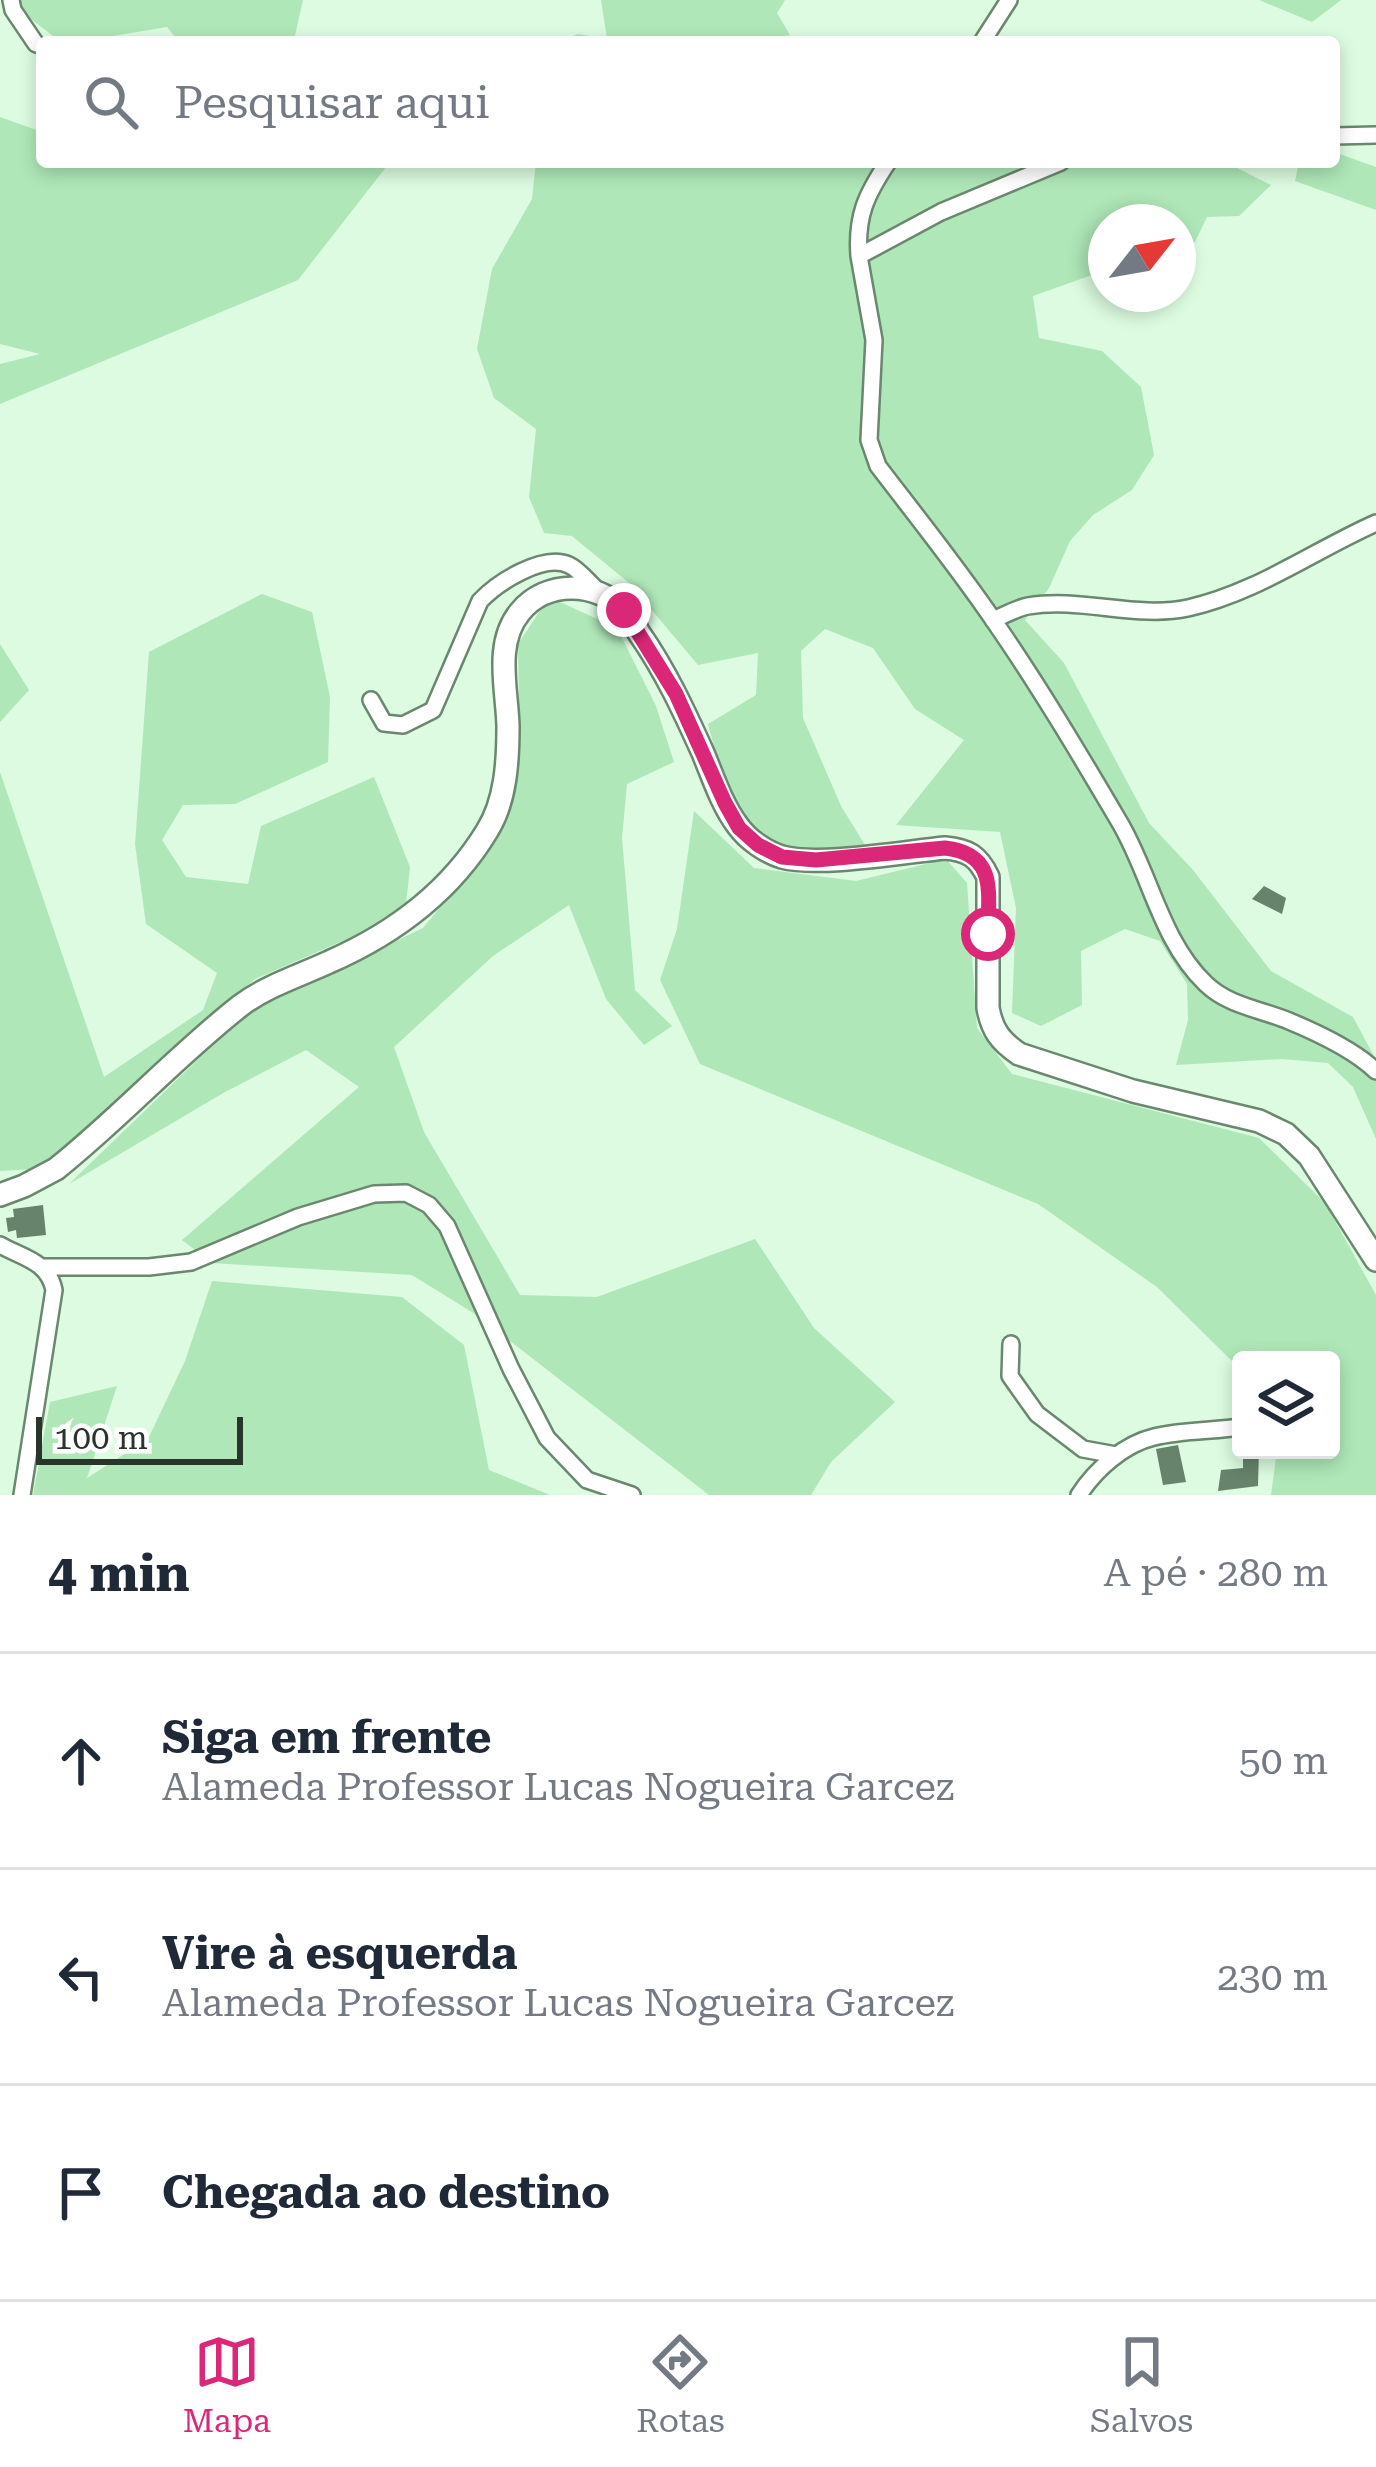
<!DOCTYPE html>
<html lang="pt">
<meta charset="utf-8">
<style>
:root{--surface:#fff;--page:#f6f6f7;--text:#1f2937;--muted:#747a83;--line:#e0e1e3;--accent:#db2777}
body{margin:0;font-family:"Roboto Serif",serif;background:var(--page);color:var(--text)}
.controls{position:absolute;right:36px;bottom:36px;display:grid;overflow:hidden;border-radius:12px;box-shadow:0 6px 18px #0003}
.controls button{width:108px;height:108px;display:grid;place-items:center;padding:0;border:0;border-bottom:3px solid var(--line);background:var(--surface);color:var(--text);font:60px sans-serif}
.compass{position:absolute;left:1088px;top:204px;width:108px;height:108px;border-radius:50%;background:var(--surface);box-shadow:0 6px 18px #0003;rotate:59deg}
.scale{position:absolute;left:36px;bottom:30px;width:207px;box-sizing:border-box;padding-left:12px;border:6px solid #29352b;border-top:0;font-size:33px;line-height:42px;white-space:nowrap;color:#29352b;-webkit-text-stroke:9px #fff;paint-order:stroke}
.stop{position:absolute;width:36px;height:36px;margin:-27px;border:9px solid #db2777;border-radius:50%;background:#fff}
.stop.end{background:#db2777;border-color:#fff;box-shadow:0 3px 12px #0008}
.list{margin:0;padding:0;list-style:none}
h2{display:flex;justify-content:space-between;align-items:center;height:156px;margin:0;padding:0 48px;font-size:51px}
h2 small{font-size:39px;font-weight:400;color:var(--muted)}
.list li{display:grid;grid-template-columns:78px 1fr auto;gap:36px;align-items:center;box-sizing:border-box;height:216px;padding:0 48px;border-top:3px solid var(--line)}
.list b{display:block;font-size:45px;white-space:nowrap}
.list p{margin:0;font-size:39px;white-space:nowrap;color:var(--muted)}
.list em{font-size:39px;font-style:normal;color:var(--muted)}
.icon{flex:none;width:66px;height:66px;fill:none;stroke:currentColor;stroke-width:2;stroke-linecap:round;stroke-linejoin:round}
.map{position:relative;flex:none;width:1376px;height:1495px;overflow:hidden}
.search{position:absolute;background:var(--surface);box-shadow:0 6px 18px #0003;left:36px;right:36px;top:36px;height:132px;display:flex;align-items:center;gap:30px;box-sizing:border-box;padding:0 42px;border-radius:12px;color:var(--muted);font-size:45px}
.sheet{height:804px;background:var(--surface)}
nav{display:flex;justify-content:space-around;align-items:center;box-sizing:border-box;height:168px;border-top:3px solid var(--line);background:var(--surface);font-size:33px;color:var(--muted)}
nav a{display:grid;justify-items:center;gap:6px}
nav .on{color:var(--accent)}
.map>svg:first-child{display:block}
</style>
<div class="map">
<svg width="1376" height="1495" viewBox="0 0 1376 1495">
<rect width="100%" height="100%" fill="#dcfbe0"/>
<!-- green -->
<path fill="#afe7b8" d="M18 0H303L294 40 292 42H179L167 27 77 42H61L19 10Z
M601 0H785L777 13 790 35 743 42H558L578 34 607 39Z
M1259 0H1341L1312 22Z
M0 117 42 132V162H390L298 280 0 404V364L40 354 0 344Z
M1334 152 1376 167V210L1295 181 1299 162H1334Z
M536 162H1225L1271 185 1239 216 1207 217 1195 242 1178 249V222H1106V270L1033 296 1039 338 1102 351 1141 387 1154 455 1132 490 1093 515 1070 541 1049 588 1025 620 1064 663 1149 823 1193 870 1271 971 1353 1017 1376 1060V1139L1353 1087 1328 1063 1282 1059 1176 1065 1188 1020 1187 984 1160 941 1125 929 1081 951 1082 1005 1041 1026 1012 1013 1016 908 1000 832 896 825 964 740 915 709 873 648 825 629 801 651 803 718 841 806 865 845 801 851 752 840 719 765 708 724 756 695 758 653 698 665 629 583 572 536 544 533 529 497 536 429 494 398 477 349 492 269 532 199Z
M262 594 312 612 330 697 328 762 235 804 183 805 162 840 186 877 248 884 261 826 374 777 410 867 406 904 354 936 255 979 136 1088 35 1169 0 1171V772L104 1077 203 1010 217 973 146 924 135 844 149 652Z
M549 597 617 628 656 706 674 762 627 784 622 838 635 990 672 1026 644 1045 606 999 569 905 493 956 394 1047 424 1132 520 1295 597 1297 755 1239 814 1328 895 1402 831 1462 811 1495H709L475 1314 412 1275 212 1263 182 1240 359 1087 306 1050 225 1092 69 1184 246 1013 423 928 490 848 520 755 518 644Z
M0 644 29 690 0 722Z
M694 811 754 868 856 881 946 859 967 883 977 1028 1012 1074 1259 1138 1325 1203 1376 1295V1495H1271L1277 1450H1331V1360H1241V1370L1157 1287 1038 1204 700 1064 660 980 677 929Z
M212 1281 402 1297 464 1345 489 1470 550 1495H33L50 1402 117 1386 87 1478 148 1439 185 1361Z"/>
<!-- building -->
<path fill="#67836b" d="M1264 886 1286 898 1282 914 1252 899Z
M43 1205 46 1235 17 1238 16 1230 8 1232 6 1218 14 1217 13 1209Z
M1178 1445 1186 1482 1163 1485 1156 1449Z
M1243 1450H1259L1258 1486 1218 1491 1221 1470 1243 1468Z"/>
<g fill="none" stroke-linecap="round" stroke-linejoin="round">
<!-- minor casing -->
<g stroke="#6b876f" stroke-width="20">
<path id="minor" d="M11 0 13 10 36 44
M982 42 1009 0
M1334 136 1376 135
M888 162C866 195 856 216 859 256L941 212 1061 162
M859 256 874 340 869 440 878 466C917 517 958 568 994 621 1039 686 1080 755 1120 823 1151 876 1161 941 1206 984 1229 1006 1260 1009 1289 1021 1318 1033 1353 1049 1376 1071
M993 620C1005 615 1017 608 1028 606 1081 597 1136 619 1188 608 1256 593 1313 551 1376 523
M371 700 384 723 403 725 433 710 480 601C497 583 543 553 569 565 580 570 590 584 599 592
M0 1245C23 1258 48 1261 54 1290L22 1495
M43 1267H149L191 1262 298 1217 374 1194 406 1193 429 1205 447 1226 511 1369 547 1438 587 1480 632 1495
M1011 1344 1010 1376 1037 1414 1083 1449 1116 1455
M1079 1495C1095 1470 1124 1444 1154 1437 1181 1430 1213 1431 1241 1427"/>
</g>
<!-- secondary casing -->
<g stroke="#6b876f" stroke-width="26">
<path id="secondary" d="M0 1195 24 1186 56 1169C120 1118 175 1057 240 1006 266 986 299 976 329 962 393 934 450 892 487 831 506 801 508 761 508 726 507 689 494 643 520 612 546 580 596 581 624 610 630 616 635 625 639 633 665 670 684 711 703 753 713 777 722 805 738 826 748 840 766 852 782 857 819 867 904 852 945 848 968 850 978 856 988 877V1008C992 1030 1000 1041 1019 1054L1133 1091 1259 1121 1286 1134 1309 1156 1376 1260"/>
</g>
<!-- minor -->
<use href="#minor" stroke="#fff" stroke-width="15"/>
<!-- secondary -->
<use href="#secondary" stroke="#fff" stroke-width="21"/>
</g>
<g fill="none" stroke-linecap="round" stroke-linejoin="round">
<!-- route -->
<path stroke="#db2777" stroke-width="15" d="M624 610 676 694 725 803 739 828 758 845 782 857 816 860 945 848C998 854 988 893 988 934"/>
</g>
</svg>
<div class="controls">
<button><svg class="icon" aria-label="layers" viewBox="0 0 24 24"><path d="M12 4l9 5-9 5-9-5zM3 14l9 5 9-5"/></svg></button>
</div>
<svg class="compass" viewBox="-18 -18 36 36"><path d="M0-13l5 13h-10z" fill="#e53935"/><path d="M0 13l5-13h-10z" fill="#747a83"/></svg>
<div class="scale">100 m</div>
<div class="stop" style="left:988px;top:934px"></div>
<div class="stop end" style="left:624px;top:610px"></div>
<div class="search"><svg class="icon" aria-label="search" viewBox="0 0 24 24"><circle cx="10" cy="10" r="6"/><path d="M15 15l6 6"/></svg>Pesquisar aqui</div>
</div>
<section class="sheet">
<h2>4 min<small>A pé · 280 m</small></h2>
<ul class="list">
<li><svg class="icon" aria-label="ahead" viewBox="0 0 24 24"><path d="M12 20V5M6 11l6-6 6 6"/></svg><div><b>Siga em frente</b><p>Alameda Professor Lucas Nogueira Garcez</p></div><em>50 m</em></li>
<li><svg class="icon" aria-label="left" viewBox="0 0 24 24"><path d="M17 20v-9H6M10 6l-5 5 5 5"/></svg><div><b>Vire à esquerda</b><p>Alameda Professor Lucas Nogueira Garcez</p></div><em>230 m</em></li>
<li><svg class="icon" aria-label="arrive" viewBox="0 0 24 24"><path d="M6 21V4h12l-3 4 3 4H6"/></svg><div><b>Chegada ao destino</b></div></li>
</ul>
</section>
<nav>
<a class="on"><svg class="icon" aria-label="map" viewBox="0 0 24 24"><path d="M3 6l6-2 6 2 6-2v14l-6 2-6-2-6 2zM9 4v14M15 6v14"/></svg>Mapa</a>
<a><svg class="icon" aria-label="directions" viewBox="0 0 24 24"><path d="M12 3l9 9-9 9-9-9zM9 14v-3h6M13 9l2 2-2 2"/></svg>Rotas</a>
<a><svg class="icon" aria-label="saved" viewBox="0 0 24 24"><path d="M7 4h10v16l-5-4-5 4z"/></svg>Salvos</a>
</nav>
